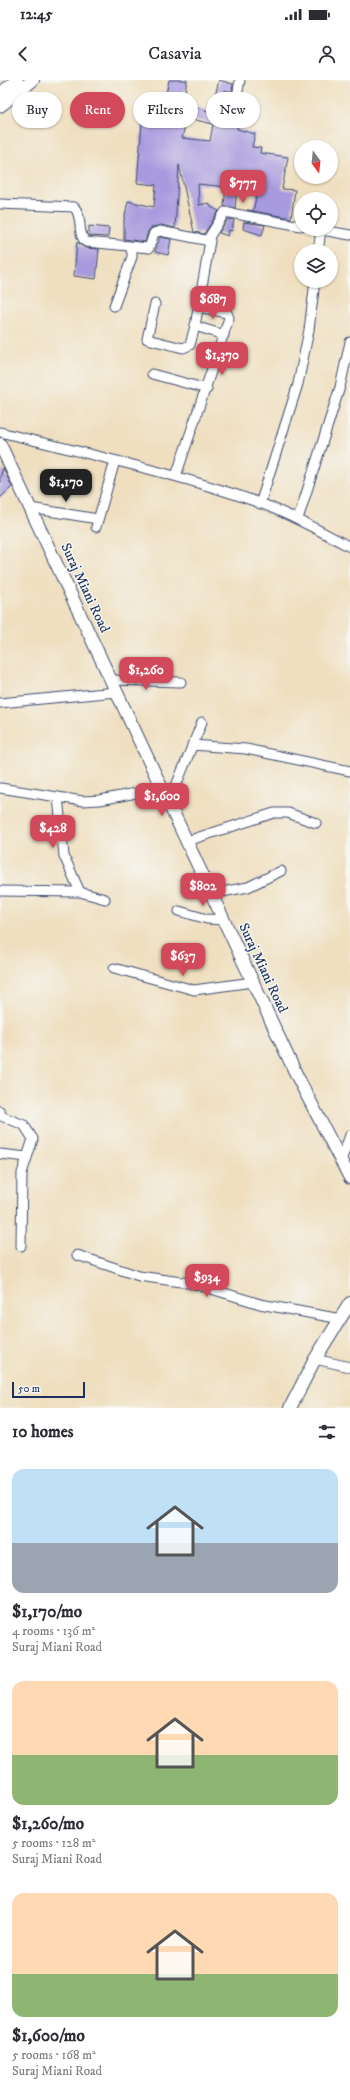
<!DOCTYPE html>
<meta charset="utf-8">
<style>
body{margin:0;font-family:"IM FELL DW Pica",serif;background:#f2f2f3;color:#2b2b33;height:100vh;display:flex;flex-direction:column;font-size:15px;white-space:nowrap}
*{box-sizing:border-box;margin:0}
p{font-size:13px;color:#7c7c81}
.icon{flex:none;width:22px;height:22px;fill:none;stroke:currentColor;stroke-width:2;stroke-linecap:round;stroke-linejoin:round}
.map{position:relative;height:1328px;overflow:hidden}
.sheet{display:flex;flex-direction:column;background:#fff;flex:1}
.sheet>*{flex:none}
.hud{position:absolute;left:12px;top:12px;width:326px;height:36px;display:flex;gap:8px}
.needle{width:26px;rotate:165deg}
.tools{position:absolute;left:294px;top:60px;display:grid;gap:8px}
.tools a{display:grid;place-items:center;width:44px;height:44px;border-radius:50%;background:#fff;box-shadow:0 1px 3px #0004;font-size:20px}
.scale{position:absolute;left:12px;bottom:10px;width:73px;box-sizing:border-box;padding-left:4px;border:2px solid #1b2f5e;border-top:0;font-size:11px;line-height:14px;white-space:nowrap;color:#1b2f5e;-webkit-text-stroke:3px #f6f6f2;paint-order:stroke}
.price{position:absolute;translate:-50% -34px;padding:0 9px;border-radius:8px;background:#d1495b;color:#fff;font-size:13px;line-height:26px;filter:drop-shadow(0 1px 2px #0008)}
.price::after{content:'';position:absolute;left:50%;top:24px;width:12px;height:9px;margin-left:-6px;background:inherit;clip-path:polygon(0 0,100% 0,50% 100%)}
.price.on{background:#222;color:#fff}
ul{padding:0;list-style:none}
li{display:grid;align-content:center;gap:8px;height:212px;padding:0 12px}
li span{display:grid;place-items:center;height:124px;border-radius:12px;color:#555}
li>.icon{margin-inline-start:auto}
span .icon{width:72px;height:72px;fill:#fffc;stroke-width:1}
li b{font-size:17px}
h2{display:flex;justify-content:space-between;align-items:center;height:48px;padding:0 12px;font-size:17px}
.tag{padding:0 14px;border-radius:18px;background:#fff;box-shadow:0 1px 3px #0004;font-size:14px;line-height:36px}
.tag.on{background:#d1495b;color:#fff}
.status{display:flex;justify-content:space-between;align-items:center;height:28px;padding:0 20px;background:#fff;direction:ltr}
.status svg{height:11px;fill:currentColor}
header{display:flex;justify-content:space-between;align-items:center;height:52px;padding:0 12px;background:#fff;font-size:18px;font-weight:600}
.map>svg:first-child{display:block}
.building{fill:#a89ade;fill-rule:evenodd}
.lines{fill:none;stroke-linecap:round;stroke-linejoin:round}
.street-casing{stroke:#3b496d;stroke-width:11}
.secondary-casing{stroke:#3b496d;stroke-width:14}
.street{stroke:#fff;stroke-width:9}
.secondary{stroke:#fff;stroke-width:12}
.labels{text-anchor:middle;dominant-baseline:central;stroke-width:3;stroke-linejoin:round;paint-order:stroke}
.street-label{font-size:14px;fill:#1b2f5e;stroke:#f6f6f2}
</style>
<div class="status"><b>12:45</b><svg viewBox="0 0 49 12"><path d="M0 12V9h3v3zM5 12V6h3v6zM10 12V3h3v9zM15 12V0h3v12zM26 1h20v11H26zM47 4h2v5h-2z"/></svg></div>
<header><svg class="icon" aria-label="back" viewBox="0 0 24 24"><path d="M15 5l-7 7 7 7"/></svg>Casavia<svg class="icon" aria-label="person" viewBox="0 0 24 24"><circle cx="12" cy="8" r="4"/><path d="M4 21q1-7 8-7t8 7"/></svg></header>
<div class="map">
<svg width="350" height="1328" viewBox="0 0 350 1328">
<rect width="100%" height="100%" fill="#f6f6f2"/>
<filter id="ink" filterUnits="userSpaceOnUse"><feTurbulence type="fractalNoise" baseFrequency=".025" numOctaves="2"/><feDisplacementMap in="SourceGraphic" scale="8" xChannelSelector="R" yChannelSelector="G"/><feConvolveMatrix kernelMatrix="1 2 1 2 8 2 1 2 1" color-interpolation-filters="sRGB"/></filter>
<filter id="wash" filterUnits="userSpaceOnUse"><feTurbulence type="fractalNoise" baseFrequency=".012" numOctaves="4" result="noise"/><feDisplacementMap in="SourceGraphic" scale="16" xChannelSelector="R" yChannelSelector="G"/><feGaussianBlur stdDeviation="0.9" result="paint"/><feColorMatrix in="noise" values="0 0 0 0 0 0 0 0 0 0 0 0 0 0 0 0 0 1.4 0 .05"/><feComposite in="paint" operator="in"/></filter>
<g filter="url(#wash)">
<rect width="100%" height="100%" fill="#efdfbf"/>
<g id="blocks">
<!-- building -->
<g class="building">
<path d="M 169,0 L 187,0 L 183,23 L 211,32 L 219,0 L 233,4 L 232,12 L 225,10 L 220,34 L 224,35 L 223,37 L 227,38 L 232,44 L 239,40 L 237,49 L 255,54 L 252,67 L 261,68 L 260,73 L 288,77 L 282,109 L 295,110 L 291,138 L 247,130 L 253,131 L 258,109 L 252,107 L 254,94 L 239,92 L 235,128 L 224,126 L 226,107 L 198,104 L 199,125 L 209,123 L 211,127 L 219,131 L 204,154 L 194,152 L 179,85 L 175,148 L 161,145 L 152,147 L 148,151 L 145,162 L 124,159 L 124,140 L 128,121 L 154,127 L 156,105 L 137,103 L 142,42 L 148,16 L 165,19 ZM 187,38 L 213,44 L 210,61 L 182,58 Z"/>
<polygon points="228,139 234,140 232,151 229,150 228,156 219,153"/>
<polygon points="244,142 265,145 262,155 243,149"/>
<polygon points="89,146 109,148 108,157 89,156"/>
<polygon points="160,157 171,159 168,175 155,172"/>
<polygon points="77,162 85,168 99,169 96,199 74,196"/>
<polygon points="3,388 12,407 0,418 0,398"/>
</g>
</g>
</g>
<g filter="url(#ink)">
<use href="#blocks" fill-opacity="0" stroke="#3b496d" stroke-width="1"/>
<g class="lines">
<!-- street casing -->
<g class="street-casing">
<g id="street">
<polyline points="233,38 240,0"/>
<path d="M 0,124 L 74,127 C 84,137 76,154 86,162 L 129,166 L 132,172 L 132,177 L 114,226"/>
<polyline points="316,149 350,155"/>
<polyline points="208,159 225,132 301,146"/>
<polyline points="129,166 149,168 154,153 160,151 210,161 195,246 190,265 183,268 147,259 155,224"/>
<polyline points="318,171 321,150"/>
<polyline points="195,246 224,255"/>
<polyline points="152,294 207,309"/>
<path d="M 0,352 C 87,374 176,393 260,423 C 291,435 321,451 350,467"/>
<polyline points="176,396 229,238 227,233 199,227"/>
<polyline points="260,424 298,304 309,250 315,201"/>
<polyline points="30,428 98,439"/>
<polyline points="298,439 340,307 350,262"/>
<polyline points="96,447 115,381"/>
<polyline points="111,600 181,602"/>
<polyline points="0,623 116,612"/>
<polyline points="192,665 246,669 350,691"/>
<polyline points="0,708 83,721 100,720 162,708"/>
<polyline points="58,717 64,776 80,812"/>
<polyline points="169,723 202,642"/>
<polyline points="187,761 274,733 288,733 316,743"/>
<polyline points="0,811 80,812 105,819"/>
<polyline points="212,814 248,807 281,791"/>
<polyline points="179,831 207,839 224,840"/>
<polyline points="114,888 194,910 253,902"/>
<polyline points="0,1031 1,1036 24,1045 33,1059 22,1093 21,1166"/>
<polyline points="0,1074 27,1077"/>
<polyline points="341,1081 350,1055"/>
<polyline points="77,1175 139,1196 195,1204 260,1224 341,1239"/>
<polyline points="315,1279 350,1287"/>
</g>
</g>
<!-- secondary casing -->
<g class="secondary-casing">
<g id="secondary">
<polyline points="0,14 17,0"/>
<polyline points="0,26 33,0"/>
<polyline points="0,364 297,996 350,1098"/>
<polyline points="290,1328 315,1279 350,1223"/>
</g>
</g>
<!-- street -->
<use href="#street" class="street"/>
<!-- secondary -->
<use href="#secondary" class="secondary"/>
</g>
</g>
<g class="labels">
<!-- street labels -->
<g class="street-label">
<text transform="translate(85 508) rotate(65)">Suraj Miani Road</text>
<text transform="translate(263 888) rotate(65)">Suraj Miani Road</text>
</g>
</g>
</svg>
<div class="tools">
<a><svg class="needle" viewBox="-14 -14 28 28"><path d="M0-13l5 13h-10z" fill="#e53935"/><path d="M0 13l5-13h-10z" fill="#7c7c81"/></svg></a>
<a><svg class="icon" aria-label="locate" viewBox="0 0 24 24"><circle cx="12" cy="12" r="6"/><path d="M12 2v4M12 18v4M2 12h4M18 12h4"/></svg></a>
<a><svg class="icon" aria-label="layers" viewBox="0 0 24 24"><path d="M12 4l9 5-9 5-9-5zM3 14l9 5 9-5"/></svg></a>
</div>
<div class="scale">50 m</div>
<b class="price" style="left:243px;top:124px">$777</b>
<b class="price" style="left:213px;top:240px">$687</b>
<b class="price" style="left:222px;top:296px">$1,370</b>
<b class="price on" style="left:66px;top:423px">$1,170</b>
<b class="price" style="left:146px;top:611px">$1,260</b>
<b class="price" style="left:162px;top:737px">$1,600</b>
<b class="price" style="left:53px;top:769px">$428</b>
<b class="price" style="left:203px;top:827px">$802</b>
<b class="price" style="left:183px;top:897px">$637</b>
<b class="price" style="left:207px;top:1218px">$934</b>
<div class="hud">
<a class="tag">Buy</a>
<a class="tag on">Rent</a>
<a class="tag">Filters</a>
<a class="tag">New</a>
</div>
</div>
<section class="sheet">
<h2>10 homes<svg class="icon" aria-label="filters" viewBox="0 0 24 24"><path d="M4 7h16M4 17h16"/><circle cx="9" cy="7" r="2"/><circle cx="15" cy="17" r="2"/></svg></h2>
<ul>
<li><span style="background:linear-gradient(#bfe0f5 60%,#9aa5b1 0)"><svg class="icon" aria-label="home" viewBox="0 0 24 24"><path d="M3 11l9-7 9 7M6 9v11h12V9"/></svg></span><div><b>$1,170/mo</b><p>4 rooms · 136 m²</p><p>Suraj Miani Road</p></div></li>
<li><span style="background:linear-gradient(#ffd9b3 60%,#8fb573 0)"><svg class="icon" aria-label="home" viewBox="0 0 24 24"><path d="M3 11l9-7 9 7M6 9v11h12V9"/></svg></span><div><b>$1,260/mo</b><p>5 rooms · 128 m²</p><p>Suraj Miani Road</p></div></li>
<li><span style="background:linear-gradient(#ffd9b3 65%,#8fb573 0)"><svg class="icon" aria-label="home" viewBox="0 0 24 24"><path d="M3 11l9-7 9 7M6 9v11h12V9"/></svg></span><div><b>$1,600/mo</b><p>5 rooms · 168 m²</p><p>Suraj Miani Road</p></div></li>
</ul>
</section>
